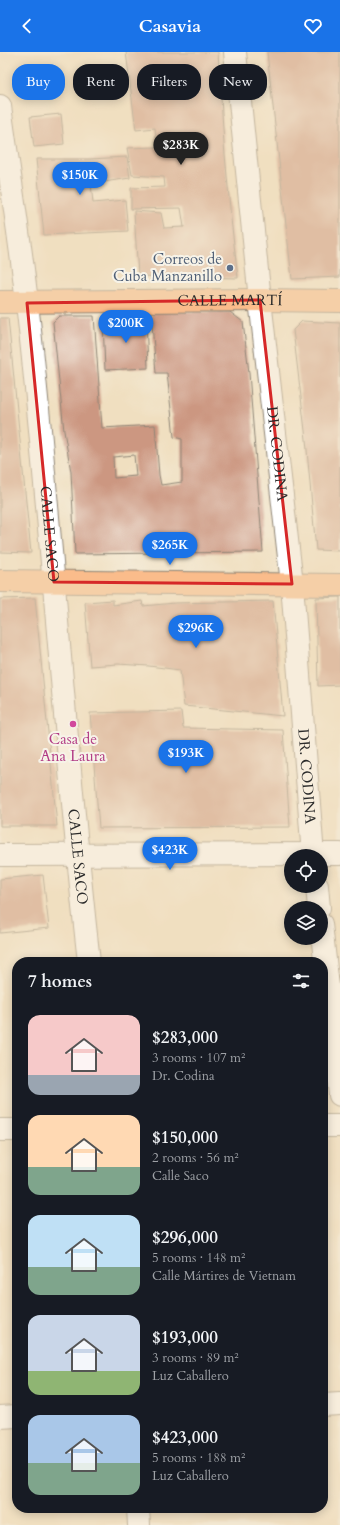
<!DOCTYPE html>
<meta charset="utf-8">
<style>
body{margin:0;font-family:Cardo,serif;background:#20242c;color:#f1f3f6;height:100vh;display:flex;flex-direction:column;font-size:15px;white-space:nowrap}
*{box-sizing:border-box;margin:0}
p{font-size:13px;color:#9ea1a6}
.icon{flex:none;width:22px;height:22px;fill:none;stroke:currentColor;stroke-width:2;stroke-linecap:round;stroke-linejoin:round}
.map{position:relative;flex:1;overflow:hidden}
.side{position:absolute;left:12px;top:905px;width:316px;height:556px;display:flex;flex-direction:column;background:#171b24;border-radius:16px;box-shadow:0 2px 10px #0003}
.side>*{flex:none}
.banner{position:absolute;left:12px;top:12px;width:316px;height:36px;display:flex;gap:8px}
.tools{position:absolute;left:284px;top:797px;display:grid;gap:8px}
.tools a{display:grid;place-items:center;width:44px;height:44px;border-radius:50%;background:#171b24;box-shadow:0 2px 10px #0003;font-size:20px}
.price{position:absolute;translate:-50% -34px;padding:0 9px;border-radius:14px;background:#1a73e8;color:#fff;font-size:13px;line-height:26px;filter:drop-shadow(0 1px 2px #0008)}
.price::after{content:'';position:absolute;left:50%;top:24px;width:12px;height:9px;margin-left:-6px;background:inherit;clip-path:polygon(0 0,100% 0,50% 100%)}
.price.active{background:#222;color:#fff}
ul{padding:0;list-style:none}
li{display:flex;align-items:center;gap:12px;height:100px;padding:0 16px}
li span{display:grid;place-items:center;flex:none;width:112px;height:80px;border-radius:12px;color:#555}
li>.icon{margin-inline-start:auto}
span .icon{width:48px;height:48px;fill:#fffc;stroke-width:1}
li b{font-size:17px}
h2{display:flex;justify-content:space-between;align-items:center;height:48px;padding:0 16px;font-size:17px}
.tag{padding:0 14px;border-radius:16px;background:#171b24;box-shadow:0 2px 10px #0003;font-size:14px;line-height:36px}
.tag.active{background:#1a73e8;color:#fff}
header{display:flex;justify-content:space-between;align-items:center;height:52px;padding:0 16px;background:#1a73e8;color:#fff;font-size:18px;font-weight:700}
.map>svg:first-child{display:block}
.building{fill:#cc9781;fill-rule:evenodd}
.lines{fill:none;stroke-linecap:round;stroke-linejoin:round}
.minor-casing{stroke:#8e8576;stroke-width:24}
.major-casing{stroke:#8e8576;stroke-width:24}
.minor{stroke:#fff;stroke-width:22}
.major{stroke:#fabc8b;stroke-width:22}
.marked{fill:none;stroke:#d62828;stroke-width:3;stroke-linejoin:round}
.service-dot{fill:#5c6f8a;stroke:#f7f3e8;stroke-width:1.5}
.hotel-dot{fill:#d1479c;stroke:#f7f3e8;stroke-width:1.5}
.labels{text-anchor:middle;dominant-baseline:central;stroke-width:4;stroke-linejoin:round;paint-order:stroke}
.service-label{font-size:15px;fill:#4e5e75;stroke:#f7f3e8;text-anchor:end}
.street-label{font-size:15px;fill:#2b2b2b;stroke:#f7f3e8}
.hotel-label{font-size:15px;fill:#b23c85;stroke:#f7f3e8}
</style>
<header><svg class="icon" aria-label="back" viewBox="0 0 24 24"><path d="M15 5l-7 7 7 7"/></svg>Casavia<svg class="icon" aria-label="heart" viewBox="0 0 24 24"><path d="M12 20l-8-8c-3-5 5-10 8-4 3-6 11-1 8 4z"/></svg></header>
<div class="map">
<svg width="340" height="1473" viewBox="0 0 340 1473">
<rect width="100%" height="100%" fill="#f7f3e8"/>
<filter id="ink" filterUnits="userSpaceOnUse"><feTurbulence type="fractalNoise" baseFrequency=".025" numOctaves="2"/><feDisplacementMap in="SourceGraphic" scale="8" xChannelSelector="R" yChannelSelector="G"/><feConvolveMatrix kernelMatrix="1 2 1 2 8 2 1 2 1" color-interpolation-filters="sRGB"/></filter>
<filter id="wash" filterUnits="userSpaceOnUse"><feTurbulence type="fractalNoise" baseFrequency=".012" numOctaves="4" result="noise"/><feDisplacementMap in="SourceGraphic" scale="16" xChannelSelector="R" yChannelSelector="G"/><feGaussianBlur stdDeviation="0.9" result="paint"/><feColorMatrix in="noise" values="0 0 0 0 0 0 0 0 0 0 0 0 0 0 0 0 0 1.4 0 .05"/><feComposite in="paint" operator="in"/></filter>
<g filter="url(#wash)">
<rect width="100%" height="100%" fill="#f0dfc0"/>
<g id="blocks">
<!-- building -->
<g class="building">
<polygon points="126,0 218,0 224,92 231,167 238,226 138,224 134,159 161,161 164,176 184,175 181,156 131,157 131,136 165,135 164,125 132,123 127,96 157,95 155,76 136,78"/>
<polygon points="267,0 340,0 340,225 292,227"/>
<polygon points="61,62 64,92 34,95 30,65"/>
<polygon points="127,105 130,126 91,132 93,151 125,148 128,179 44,183 36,107 90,107"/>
<path d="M 151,259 L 230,260 L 243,270 L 249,321 L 263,500 L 75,502 L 71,420 L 64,379 L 53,270 L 59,264 L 94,264 L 102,376 L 155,373 L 159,423 L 161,433 L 182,430 L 182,387 L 174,385 L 167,321 L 156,321 ZM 134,403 L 136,424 L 114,426 L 113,405 Z"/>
<polygon points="0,266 8,266 31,501 0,500"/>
<polygon points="146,267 148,316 105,318 103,269"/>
<polygon points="302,269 340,271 340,499 316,498 306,387 293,278"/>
<polygon points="340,545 340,633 318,634 316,546"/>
<polygon points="35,546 57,774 0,774 0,547"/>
<polygon points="113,548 113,553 142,549 143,554 175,551 273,549 283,664 184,654 180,618 149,614 118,612 90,614 85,550"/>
<polygon points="181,659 183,676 283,678 290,775 99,776 90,661"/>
<polygon points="43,823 49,876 0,881 0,827"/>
</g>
</g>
</g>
<g filter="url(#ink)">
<use href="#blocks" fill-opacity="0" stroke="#8e8576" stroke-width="1"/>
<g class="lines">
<!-- minor casing -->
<g class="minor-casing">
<g id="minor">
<path id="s1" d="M 235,0 L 260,248 L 292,532 L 313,804"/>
<path id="s2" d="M 0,54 C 9,120 20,186 27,251 C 52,471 64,691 89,910"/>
<polyline points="0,803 340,802"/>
<polyline points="317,834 319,856"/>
<polyline points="321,872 340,1043"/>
<polyline points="323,1074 340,1074"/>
<polyline points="0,1078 17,1078"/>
<polyline points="323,1353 340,1352"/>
<polyline points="0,1365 17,1364"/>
<polyline points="138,1456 139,1473"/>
</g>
</g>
<!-- major casing -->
<g class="major-casing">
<g id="major">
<path id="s3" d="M 0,250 L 260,248 L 340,249"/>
<polyline points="0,529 340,533"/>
</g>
</g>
<!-- minor -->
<use href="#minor" class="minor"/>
<!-- major -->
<use href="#major" class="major"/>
</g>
</g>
<!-- marked area -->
<path d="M0 0H340V1473H0ZM 260,248 L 292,532 L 54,530 L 27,251 Z" fill="#f0dfc0" fill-opacity=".55" fill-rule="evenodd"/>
<path class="marked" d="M 260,248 L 292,532 L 54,530 L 27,251 Z"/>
<!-- markers -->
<circle class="service-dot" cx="230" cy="216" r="4"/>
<circle class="hotel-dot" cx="73" cy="672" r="4"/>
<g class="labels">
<!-- service labels -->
<g class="service-label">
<text x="222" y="207">Correos de<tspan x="222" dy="17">Cuba Manzanillo</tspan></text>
</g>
<!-- street labels -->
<g class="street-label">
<text stroke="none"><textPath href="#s3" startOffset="230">CALLE MARTÍ</textPath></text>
<text stroke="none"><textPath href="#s1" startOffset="404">DR. CODINA</textPath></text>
<text stroke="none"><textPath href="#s2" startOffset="431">CALLE SACO</textPath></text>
<text stroke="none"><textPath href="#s1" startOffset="728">DR. CODINA</textPath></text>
<text stroke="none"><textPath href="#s2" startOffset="755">CALLE SACO</textPath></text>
</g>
<!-- hotel labels -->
<g class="hotel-label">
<text x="73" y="687">Casa de<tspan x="73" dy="17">Ana Laura</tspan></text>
</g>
</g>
</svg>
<div class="tools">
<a><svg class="icon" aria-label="locate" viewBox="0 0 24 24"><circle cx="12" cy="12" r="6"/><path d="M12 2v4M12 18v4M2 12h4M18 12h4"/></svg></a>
<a><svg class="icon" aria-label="layers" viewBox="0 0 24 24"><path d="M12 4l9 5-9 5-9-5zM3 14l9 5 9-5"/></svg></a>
</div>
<b class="price active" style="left:181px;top:114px">$283K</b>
<b class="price" style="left:80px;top:144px">$150K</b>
<b class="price" style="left:126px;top:292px">$200K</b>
<b class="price" style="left:170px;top:514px">$265K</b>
<b class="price" style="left:196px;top:597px">$296K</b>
<b class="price" style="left:186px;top:722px">$193K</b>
<b class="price" style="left:170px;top:819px">$423K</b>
<div class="banner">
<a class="tag active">Buy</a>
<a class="tag">Rent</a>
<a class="tag">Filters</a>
<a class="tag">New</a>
</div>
<section class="side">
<h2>7 homes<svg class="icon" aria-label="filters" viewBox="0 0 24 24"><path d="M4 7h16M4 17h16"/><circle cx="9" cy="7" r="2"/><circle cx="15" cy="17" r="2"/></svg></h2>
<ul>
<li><span style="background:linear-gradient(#f6c9c9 75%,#9aa5b1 0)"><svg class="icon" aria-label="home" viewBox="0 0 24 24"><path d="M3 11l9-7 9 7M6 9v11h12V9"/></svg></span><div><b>$283,000</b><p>3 rooms · 107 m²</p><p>Dr. Codina</p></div></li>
<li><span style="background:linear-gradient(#ffd9b3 65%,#7fa58c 0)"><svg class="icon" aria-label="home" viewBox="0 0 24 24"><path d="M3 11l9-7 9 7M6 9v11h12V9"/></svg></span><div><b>$150,000</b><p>2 rooms · 56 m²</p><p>Calle Saco</p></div></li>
<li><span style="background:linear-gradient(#bfe0f5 65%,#7fa58c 0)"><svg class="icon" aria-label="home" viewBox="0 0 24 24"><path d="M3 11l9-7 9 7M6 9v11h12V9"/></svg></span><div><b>$296,000</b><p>5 rooms · 148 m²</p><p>Calle Mártires de Vietnam</p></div></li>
<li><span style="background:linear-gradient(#c9d6e8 70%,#8fb573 0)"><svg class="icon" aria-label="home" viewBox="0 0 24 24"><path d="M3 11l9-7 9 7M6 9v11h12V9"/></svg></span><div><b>$193,000</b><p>3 rooms · 89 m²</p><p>Luz Caballero</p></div></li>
<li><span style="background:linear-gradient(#a9c7e8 60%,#7fa58c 0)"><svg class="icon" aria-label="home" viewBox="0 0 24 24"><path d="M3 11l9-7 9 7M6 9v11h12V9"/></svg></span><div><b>$423,000</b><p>5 rooms · 188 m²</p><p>Luz Caballero</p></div></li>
</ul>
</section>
</div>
